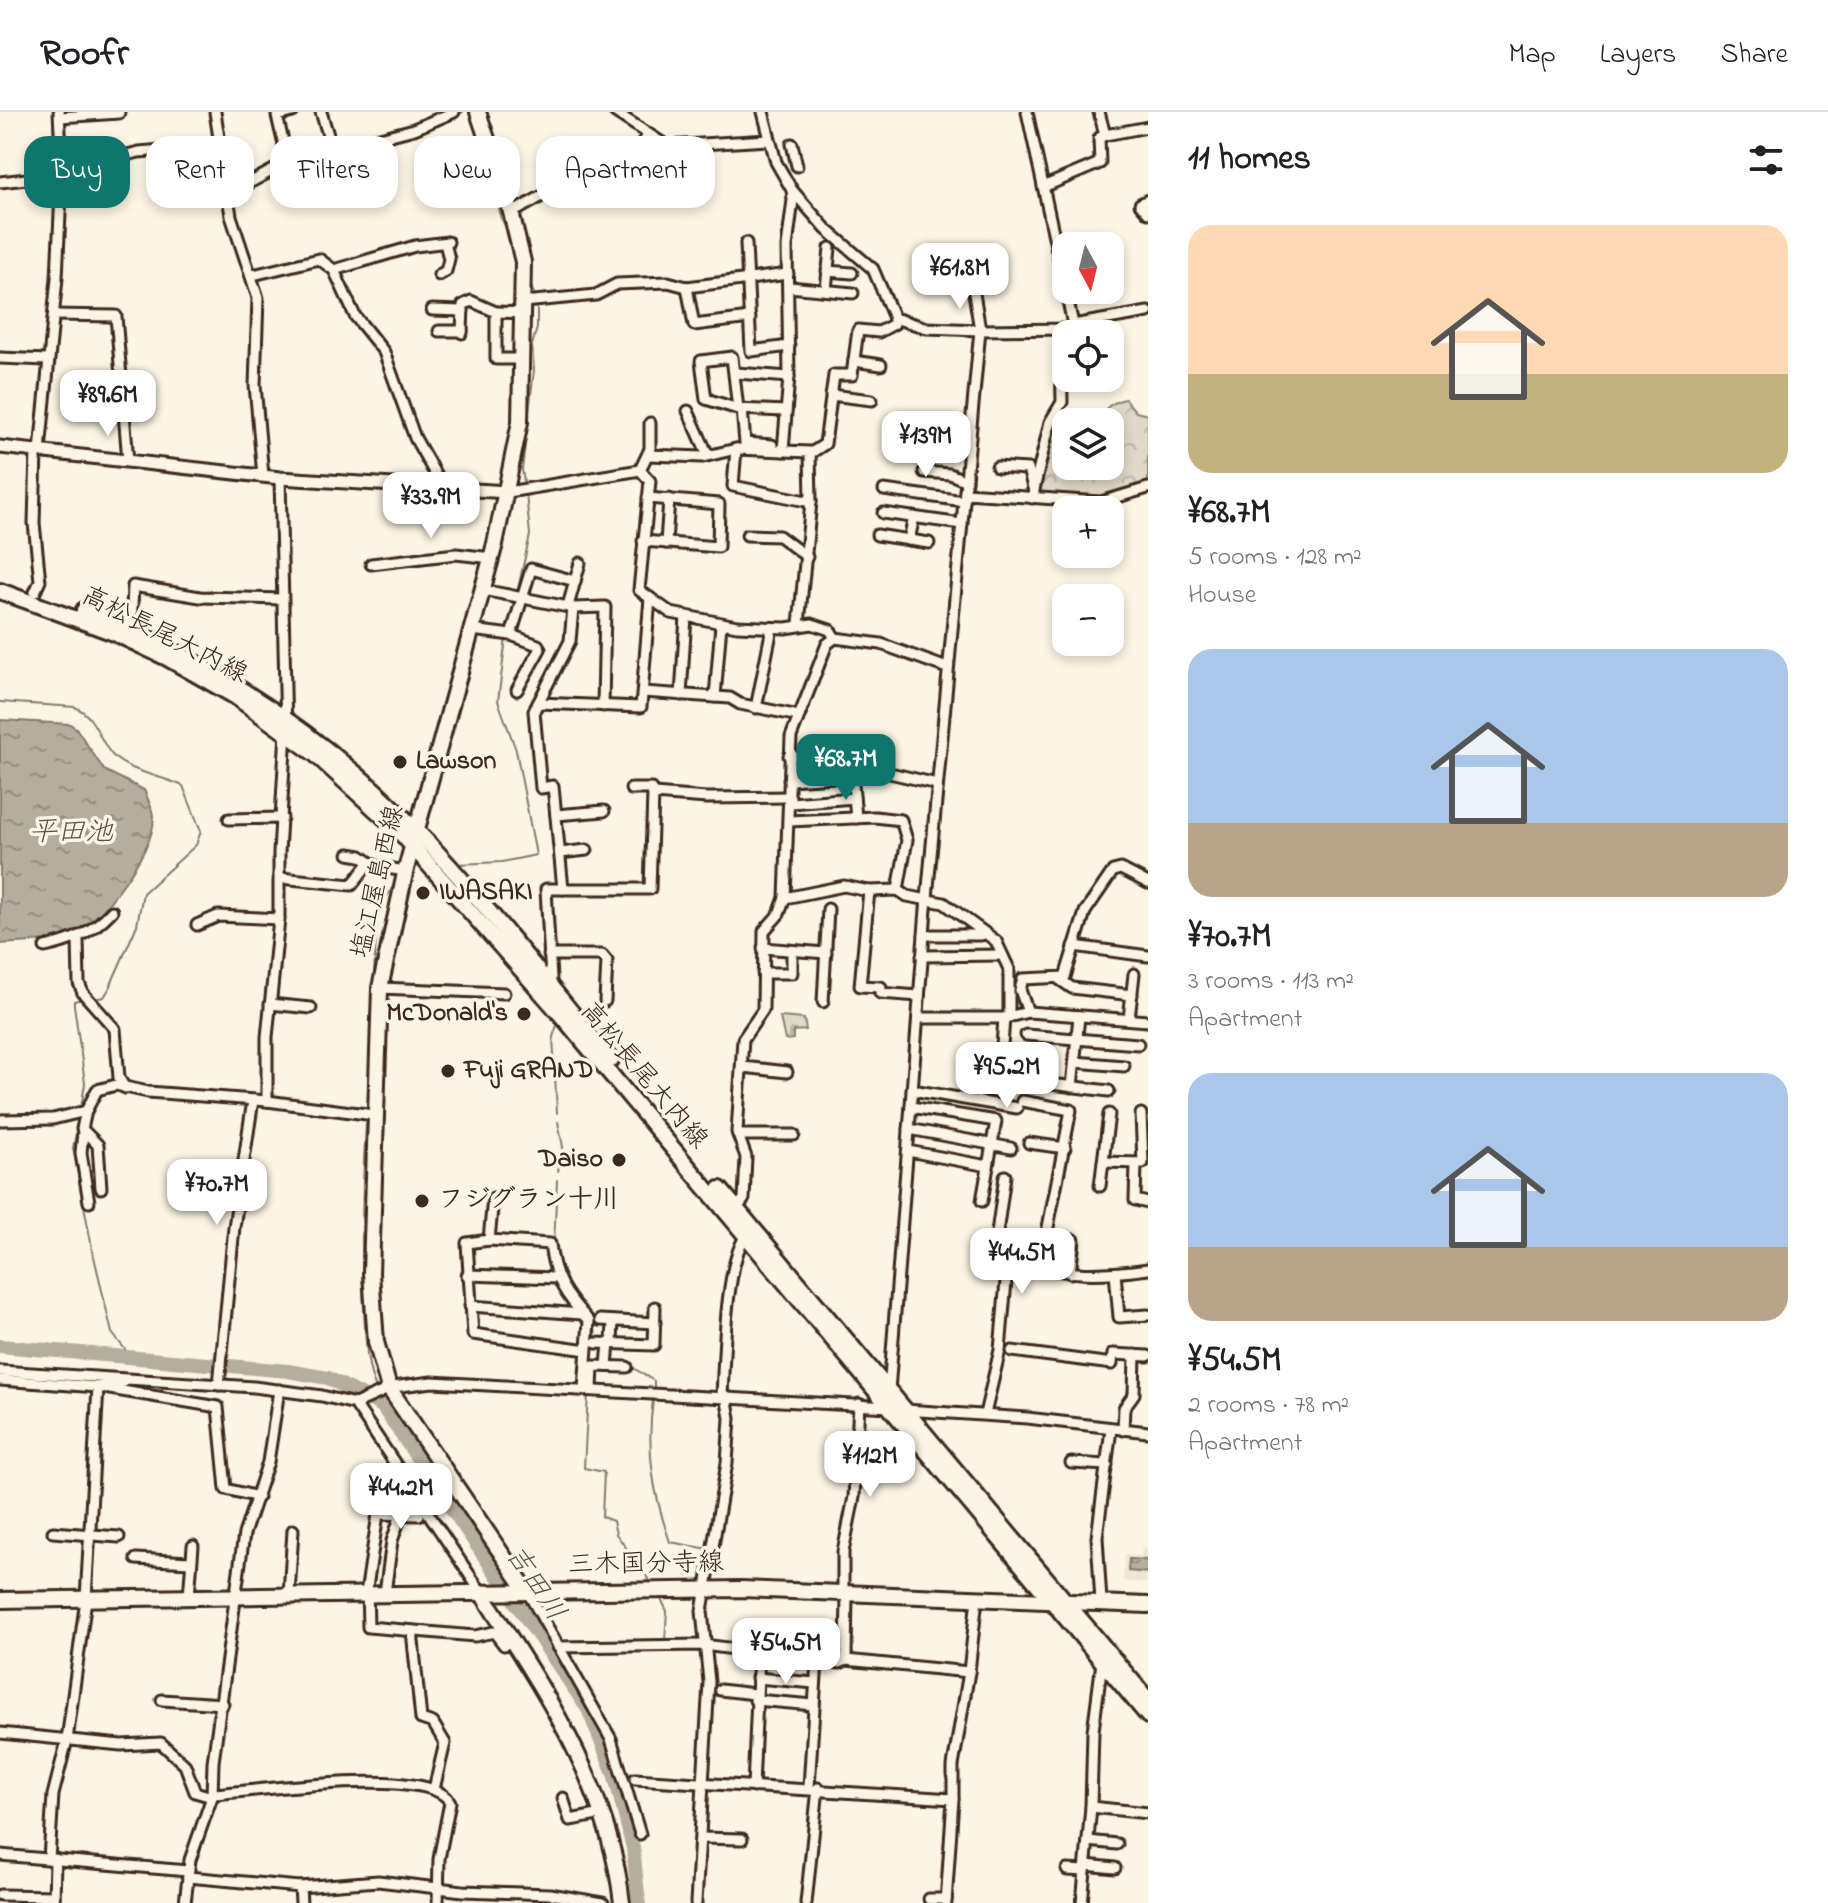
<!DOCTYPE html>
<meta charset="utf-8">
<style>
body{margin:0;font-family:"Indie Flower","Klee One",sans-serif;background:#f2f2f2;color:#202124;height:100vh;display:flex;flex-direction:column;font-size:30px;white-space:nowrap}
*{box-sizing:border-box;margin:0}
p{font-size:26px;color:#757577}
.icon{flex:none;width:44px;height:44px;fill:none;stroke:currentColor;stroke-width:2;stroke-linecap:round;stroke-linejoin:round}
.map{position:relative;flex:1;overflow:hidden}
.panel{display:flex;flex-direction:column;background:#fff;width:680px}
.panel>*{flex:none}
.guide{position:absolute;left:24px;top:24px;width:760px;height:72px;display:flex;gap:16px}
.needle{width:52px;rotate:173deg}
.fabs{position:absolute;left:1052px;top:120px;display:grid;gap:16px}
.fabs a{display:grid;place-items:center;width:72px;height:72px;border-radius:16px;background:#fff;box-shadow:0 4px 12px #0003;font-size:40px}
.price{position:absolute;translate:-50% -68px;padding:0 18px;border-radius:16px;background:#fff;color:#222;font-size:26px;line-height:52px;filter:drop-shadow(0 2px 4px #0008)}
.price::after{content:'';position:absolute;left:50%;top:48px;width:24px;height:18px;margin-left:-12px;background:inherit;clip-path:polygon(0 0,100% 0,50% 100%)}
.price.on{background:#0f766e;color:#fff}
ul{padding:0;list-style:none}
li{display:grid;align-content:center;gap:16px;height:424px;padding:0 40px}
li span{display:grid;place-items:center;height:248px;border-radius:24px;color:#555}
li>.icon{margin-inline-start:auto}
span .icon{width:144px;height:144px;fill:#fffc;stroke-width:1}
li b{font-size:34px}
h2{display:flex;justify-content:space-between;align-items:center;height:96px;padding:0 40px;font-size:34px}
.tag{padding:0 28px;border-radius:24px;background:#fff;box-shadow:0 4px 12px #0003;font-size:28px;line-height:72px}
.tag.on{background:#0f766e;color:#fff}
header{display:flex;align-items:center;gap:48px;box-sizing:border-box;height:112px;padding:0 40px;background:#fff;border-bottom:2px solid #e0e0e0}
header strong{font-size:38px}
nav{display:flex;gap:44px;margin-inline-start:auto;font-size:28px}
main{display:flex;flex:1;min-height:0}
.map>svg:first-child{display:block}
.built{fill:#eee6d6}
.forest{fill:url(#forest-crowns);stroke:#8e8173;stroke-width:2}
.cemetery{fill:url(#cemetery-stones);stroke:#8e8173;stroke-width:2}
.water{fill:url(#water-ripples);stroke:#85796b;stroke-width:2}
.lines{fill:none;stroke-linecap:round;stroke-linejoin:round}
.stream{stroke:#85796b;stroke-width:2}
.river{stroke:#b7ad9e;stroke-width:14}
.minor-casing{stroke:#3b2a1e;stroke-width:15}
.tertiary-casing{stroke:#3b2a1e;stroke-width:17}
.primary-casing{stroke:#3b2a1e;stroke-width:20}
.minor{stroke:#fcf5e5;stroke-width:9}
.tertiary{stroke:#fcf5e5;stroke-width:11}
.primary{stroke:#fcf5e5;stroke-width:14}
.poi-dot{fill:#3b2a1e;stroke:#fcf5e5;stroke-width:3}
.labels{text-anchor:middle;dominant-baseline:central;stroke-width:7;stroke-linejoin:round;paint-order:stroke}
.street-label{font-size:26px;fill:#3b2a1e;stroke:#fcf5e5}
.poi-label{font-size:26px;font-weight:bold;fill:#3b2a1e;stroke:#fcf5e5;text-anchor:start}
.water-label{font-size:28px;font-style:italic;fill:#605144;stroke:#fcf5e5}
</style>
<header>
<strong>Roofr</strong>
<nav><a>Map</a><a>Layers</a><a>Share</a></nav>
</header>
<main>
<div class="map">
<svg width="1148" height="1791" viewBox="0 0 1148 1791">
<defs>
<pattern id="forest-crowns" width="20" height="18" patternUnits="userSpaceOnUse" patternTransform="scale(2)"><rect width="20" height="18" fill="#e0d8c8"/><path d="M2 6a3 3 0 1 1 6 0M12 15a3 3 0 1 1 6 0" fill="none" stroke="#c1baab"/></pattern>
<pattern id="cemetery-stones" width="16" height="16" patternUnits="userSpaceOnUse" patternTransform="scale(2)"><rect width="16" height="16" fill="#e0d8c8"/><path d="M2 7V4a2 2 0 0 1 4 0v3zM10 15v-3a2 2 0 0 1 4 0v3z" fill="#c1baab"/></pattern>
<pattern id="water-ripples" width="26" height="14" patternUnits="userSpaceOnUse" patternTransform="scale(2)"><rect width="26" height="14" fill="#b7ad9e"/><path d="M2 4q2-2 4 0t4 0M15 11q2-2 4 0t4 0" fill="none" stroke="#968d80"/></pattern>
</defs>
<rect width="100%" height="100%" fill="#fcf5e5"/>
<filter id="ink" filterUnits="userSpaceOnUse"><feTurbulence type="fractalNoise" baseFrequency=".0125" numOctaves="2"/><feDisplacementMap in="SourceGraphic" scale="16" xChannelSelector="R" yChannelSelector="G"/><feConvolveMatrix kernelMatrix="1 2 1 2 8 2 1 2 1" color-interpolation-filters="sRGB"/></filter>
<g filter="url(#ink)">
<!-- built -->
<polygon class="built" points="1142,1435 1148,1436 1147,1471 1123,1469 1125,1442 1141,1444"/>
<!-- forest -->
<path class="forest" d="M 1125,287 L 1136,300 L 1148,303 L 1148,373 L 1099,387 L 1036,383 C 1041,361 1043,307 1073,310 L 1066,310 L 1066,354 L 1110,354 L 1110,310 L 1099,310 C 1102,297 1112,290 1125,287 Z"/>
<!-- cemetery -->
<polygon class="cemetery" points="780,905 804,907 806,918 793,919 793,927 785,928"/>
<!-- water -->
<g class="water">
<path d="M 0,608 L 70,612 L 76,616 L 104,658 L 144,678 C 149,690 155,701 153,714 C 149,741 103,806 79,819 C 55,831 26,830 0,832 Z"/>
<polygon points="1129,1447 1148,1448 1148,1461 1128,1459"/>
</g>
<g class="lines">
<!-- stream -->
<g class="stream">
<polyline points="469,0 498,81 500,104 510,123"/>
<polyline points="456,3 463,0"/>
<polyline points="513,137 516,158"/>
<polyline points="530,171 535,185"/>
<polyline points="525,375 522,358 534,258 532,233 537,216 537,191"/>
<polyline points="517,481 530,423 526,381"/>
<polyline points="507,519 516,487"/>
<path d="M 0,590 L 75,595 C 97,605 98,628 113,644 C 129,660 162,664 183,674 L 201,719 L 196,733 L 143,781 L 137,813 L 109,877 L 104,885 L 93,887"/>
<polyline points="458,752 502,750 536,743 516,638 498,589 506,526"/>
<polyline points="557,913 553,925 557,1001"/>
<polyline points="368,992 377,800 392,776"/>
<polyline points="81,997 85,971 74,893 74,889 82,887"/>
<polyline points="80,1003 73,1036 92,1136 112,1221 132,1246"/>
<polyline points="558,1010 563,1035 558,1059"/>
<path d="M 366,1012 C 362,1075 360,1135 364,1198 C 366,1226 365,1250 376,1277"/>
<polyline points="554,1131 557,1068"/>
<polyline points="586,1199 594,1208 596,1224"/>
<polyline points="632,1255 654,1269 654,1277"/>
<polyline points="588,1281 584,1356 604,1360 602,1405 613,1409 616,1422 653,1473"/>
<polyline points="379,1287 382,1294"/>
<path d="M 653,1288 C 646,1339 653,1381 670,1430 L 709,1437"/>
<polyline points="659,1483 667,1499 665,1529"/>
<polyline points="706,1708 706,1692"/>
<polyline points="77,1754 94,1755"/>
</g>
<!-- river -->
<polyline class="river" points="0,1234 288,1259 328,1266 382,1294 588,1597 614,1661 633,1736 639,1791"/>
<!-- minor casing -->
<g class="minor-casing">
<g id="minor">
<polyline points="215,0 231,104 258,186 255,273 263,364"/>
<polyline points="321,0 333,39"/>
<polyline points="615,0 667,34 769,28"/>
<polyline points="763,0 776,50 792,78 793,88 787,135 789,265 783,339"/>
<polyline points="1099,0 1105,23"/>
<polyline points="60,5 119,1"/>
<polyline points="792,32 797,54"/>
<polyline points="288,50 277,4 293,0"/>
<polyline points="62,59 139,40 219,33"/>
<polyline points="0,70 62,63"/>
<polyline points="1043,75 1100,51 1099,26 1105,23 1148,15"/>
<polyline points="792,78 826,117 873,157 894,206 927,216 980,218 973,175"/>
<polyline points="227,83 288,50 414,17 454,0"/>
<polyline points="1148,88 1140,92 1148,101"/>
<polyline points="512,101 595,54 634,44 647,24"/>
<polyline points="746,131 751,239 789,234"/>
<polyline points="334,158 355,204 384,240 415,326 443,376"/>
<polyline points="827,159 852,161"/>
<polyline points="253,163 319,147 334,158 415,134 448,130"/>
<polyline points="439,163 446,159 449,147 445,131"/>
<polyline points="687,175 694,213 750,206"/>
<polyline points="789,175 853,181"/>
<polyline points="826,178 830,136"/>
<polyline points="524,190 596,183 617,172 668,170 687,175 788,162"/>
<polyline points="432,198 463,199"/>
<polyline points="496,200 524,201"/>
<polyline points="54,203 116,204 128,349"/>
<polyline points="1073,213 1148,200"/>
<polyline points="439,219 462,219"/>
<polyline points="462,221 463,193 471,189 496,200 496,247 522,247"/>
<polygon points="732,245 738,297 706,287 701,249"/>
<polyline points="0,246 47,248"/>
<polyline points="854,249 881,253"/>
<polyline points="736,261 789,265"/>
<polyline points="831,283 872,288"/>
<polyline points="738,297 786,299"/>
<polyline points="742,297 745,331 772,333"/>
<polyline points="688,299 708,343"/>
<polyline points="736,337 733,374 811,390"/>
<polyline points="40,339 57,166 62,59 59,0"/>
<polyline points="811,341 825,332 834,263 852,263 858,218 879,220 894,212 894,206"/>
<polyline points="648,343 703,345 736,337 810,340 811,390 799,512"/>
<polyline points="997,355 1028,357 1034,379"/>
<polyline points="640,358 650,337 650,311"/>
<polyline points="924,360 950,362 966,369"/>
<polyline points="884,378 964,389"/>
<polyline points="508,380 640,358 650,369 639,478 671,501 737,514 786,516 812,512 830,518 835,526"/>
<polyline points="965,381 1101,390 1148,376"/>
<polyline points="1032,386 1050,310 1062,290 1061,235 1064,217"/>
<polyline points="883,401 962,412"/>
<polyline points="747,423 779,424 807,445"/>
<polyline points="877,423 929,431"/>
<polyline points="909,428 914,405"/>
<polyline points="643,429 718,435 719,392 648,386"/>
<polyline points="666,431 669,387"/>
<polyline points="371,452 456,442 492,446"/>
<polyline points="483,478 573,496 605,495 603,594"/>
<polyline points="35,480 40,469 34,411 36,339"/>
<polyline points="568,494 580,451"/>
<polyline points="131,518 133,474 200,485 282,487"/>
<polyline points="472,518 511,523"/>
<polyline points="517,578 540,537 538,533 511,523 531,457 575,469"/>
<polyline points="643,580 730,586 740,592 799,604"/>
<polyline points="681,583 686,504"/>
<polyline points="715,585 721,512"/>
<polyline points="538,591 641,595 650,486"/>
<polyline points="756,596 772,516"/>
<polyline points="789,644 851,652 937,672"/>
<polyline points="852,661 856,706"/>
<polyline points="789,668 852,664"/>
<polyline points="653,682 707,686 790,685"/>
<polyline points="791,691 854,686"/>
<polyline points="556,703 604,699"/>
<polyline points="229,707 282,706"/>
<polyline points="789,709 875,705 901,708 907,728 898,778"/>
<polyline points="560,741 587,738"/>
<polyline points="349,742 361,744 375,754 405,759"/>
<polyline points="280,766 352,773 369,751"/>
<polyline points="563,777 553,674 541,676 534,599 570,529 573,496"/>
<polyline points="869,779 860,874 881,875 880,881 919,884"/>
<polyline points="785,786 844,774 869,779 898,778 907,784 944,791 996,829 1009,857 1009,905"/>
<polyline points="197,813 218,804 279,807"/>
<polyline points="924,823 981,823"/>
<polyline points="78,827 79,871 83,881 115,917 119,966 125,976"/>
<polyline points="1074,834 1148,844"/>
<path d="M 45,835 C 74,829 92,820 112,799"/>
<polyline points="763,836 826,841"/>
<polyline points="549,843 602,843 607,849 605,889"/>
<polyline points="922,844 1002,843"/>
<polyline points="763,861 792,861 792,839"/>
<polyline points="1059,867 1072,876 1132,883"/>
<polyline points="546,870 551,867 546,777 650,777 653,682 651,677 631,677"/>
<polyline points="380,876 504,881"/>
<polyline points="823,890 828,797"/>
<polyline points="270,892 311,896"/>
<polyline points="1028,900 1020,878 1023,867 1065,865 1085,800 1113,759 1121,757 1148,771"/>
<polyline points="918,906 1004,906 1028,900 1148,909"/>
<polyline points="1129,907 1134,862"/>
<polyline points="1026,923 1138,932"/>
<polyline points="1075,950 1124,954"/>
<polyline points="743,955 787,960"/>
<polyline points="1025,969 1109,979"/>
<polyline points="1072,975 1079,904"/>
<polyline points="999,976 1004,906"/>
<polyline points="912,978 1017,996"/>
<polyline points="267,989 267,925 279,807 279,741 286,619 280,366"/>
<polyline points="1022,989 1071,998 1040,1156"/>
<polyline points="911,995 996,1009 982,1089"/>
<polyline points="86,999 82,1017 98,1033 101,1076"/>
<polyline points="1141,1002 1143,1051"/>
<polyline points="0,1008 53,1007 86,999 97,978 116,973 148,980 267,989 374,1003"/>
<polyline points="909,1017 1011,1036"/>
<polyline points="83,1020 81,1041 89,1090"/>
<polyline points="738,1023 794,1023"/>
<polyline points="1029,1031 1065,1036"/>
<polyline points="908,1039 988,1054"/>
<polyline points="1103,1050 1141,1051"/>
<polyline points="1136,1051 1135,1088 1148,1091"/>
<polyline points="1100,1074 1109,1002"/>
<polyline points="735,1099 744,1087 746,1045 737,1020 743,927 763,898 764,819 779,802 785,786 791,625 827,532 835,526 881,532 947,556"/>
<polyline points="489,1128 493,1086"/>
<path d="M 1008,1146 C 1064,1163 1090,1165 1148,1157"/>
<polyline points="1070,1161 1074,1128"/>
<polyline points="1115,1161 1119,1205 1148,1203"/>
<polyline points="467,1163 556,1166"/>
<polyline points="470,1194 582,1202"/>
<polyline points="600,1208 655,1211"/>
<polyline points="596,1231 654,1233 655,1195"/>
<polyline points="612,1231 613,1209"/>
<polyline points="1012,1239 1112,1252 1113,1242 1148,1244"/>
<polyline points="607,1254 609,1231"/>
<polyline points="0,1259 254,1275 322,1284 355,1292 393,1275 432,1270 890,1295"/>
<polyline points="0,1268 98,1275 218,1295 226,1377 258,1385"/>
<polyline points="219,1273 234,1115 253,988"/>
<path d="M 584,1277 L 589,1209 C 566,1184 554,1167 550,1132 L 489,1128 L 467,1131 L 473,1222 L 587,1238"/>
<polyline points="592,1277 593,1254 627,1255"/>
<polyline points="889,1279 926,797 980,218 1074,217 1027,0"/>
<path d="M 722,1284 C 724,1248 725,1146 748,1121"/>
<polyline points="355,1292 481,1480"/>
<polyline points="905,1298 1027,1306 1148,1320"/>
<polyline points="985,1302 1000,1238 1008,1146 995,1135 1005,1064"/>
<polyline points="1123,1318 1124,1296 1134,1282 1135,1243"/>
<polyline points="1071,1351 1107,1353"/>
<polyline points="409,1375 407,1379 419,1403 378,1402 367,1475 368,1515 475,1524 494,1520 504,1533 512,1529"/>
<polyline points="53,1420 119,1425"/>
<polyline points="136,1447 190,1450"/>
<polyline points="527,1479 611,1627 640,1722"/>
<polyline points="385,1481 392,1429 401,1403"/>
<polyline points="843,1481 843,1440 854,1385 859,1292"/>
<polyline points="289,1483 293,1418"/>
<polyline points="189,1485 193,1434"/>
<polyline points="1101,1490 1097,1425 1111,1317"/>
<polyline points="412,1519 421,1607 433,1611 445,1631 434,1677"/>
<polyline points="558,1535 704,1533 840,1551 846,1548 847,1481"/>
<polyline points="846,1548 969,1560"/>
<polyline points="757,1566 815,1571"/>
<polyline points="720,1578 755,1582"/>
<polyline points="162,1588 223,1592"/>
<polyline points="755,1588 814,1593"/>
<polyline points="0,1621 121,1633 161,1631 185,1653 195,1680 212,1685"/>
<polyline points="635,1667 953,1687 946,1791"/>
<polyline points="753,1675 759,1541"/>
<polyline points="809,1675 817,1548"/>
<path d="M 212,1682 C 252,1680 430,1652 450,1690 L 439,1747 L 438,1791"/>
<polyline points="563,1686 570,1708 603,1702"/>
<polyline points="953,1687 953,1654 969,1560 977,1486"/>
<polyline points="1091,1695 1148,1701"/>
<polyline points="701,1726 742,1727"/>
<polyline points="1088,1729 1117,1732"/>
<polyline points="0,1743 188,1759"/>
<polyline points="49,1747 53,1683 67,1628 86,1487 98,1275 124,1270"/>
<polyline points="1086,1753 1115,1756"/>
<polyline points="1067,1758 1085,1759"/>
<polyline points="188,1765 300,1775 378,1769 463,1779 550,1782 603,1791"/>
<polyline points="300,1775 301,1791"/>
<polyline points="0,1783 54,1784"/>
<polyline points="929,1787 946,1787"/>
<polyline points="54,1791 55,1747"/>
<polyline points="185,1791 190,1748 212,1685 213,1650 244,1422 268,1350 279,1278"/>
<polyline points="696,1791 709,1570 702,1499 727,1351 730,1306 726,1284"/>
<polyline points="806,1791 818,1676"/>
<polyline points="1082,1791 1091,1695 1093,1619 1102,1550"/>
</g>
</g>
<!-- tertiary casing -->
<g class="tertiary-casing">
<polyline id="tertiary" points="0,335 280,366 508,380"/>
</g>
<!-- primary casing -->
<g class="primary-casing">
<g id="primary">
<polyline points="478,0 510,96 523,150 520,310 495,432 406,757 380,876 371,1161 376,1230 389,1276 527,1479"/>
<polyline points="0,479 114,521 167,546 236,585 315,642 400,720 562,904 1148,1604"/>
<path d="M 84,498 C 208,548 321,621 415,717 C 485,789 546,871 611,948"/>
<polyline points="720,1077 1148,1588"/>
<path d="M 481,1480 C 544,1579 609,1672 622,1791"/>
<polyline points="0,1488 741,1477 1148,1493"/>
</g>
</g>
<!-- minor -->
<use href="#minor" class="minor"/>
<!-- tertiary -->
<use href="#tertiary" class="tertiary"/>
<!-- primary -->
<use href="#primary" class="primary"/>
</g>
</g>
<!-- markers -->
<g class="poi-dot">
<circle cx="400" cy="650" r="8"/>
<circle cx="423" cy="781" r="8"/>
<circle cx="524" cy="902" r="8"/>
<circle cx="448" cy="959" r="8"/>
<circle cx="619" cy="1048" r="8"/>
<circle cx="422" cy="1089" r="8"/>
</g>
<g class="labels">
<!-- street labels -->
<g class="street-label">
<text transform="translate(164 524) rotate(27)">高松長尾大内線</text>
<text transform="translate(379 770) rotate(-77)">塩江屋島西線</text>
<text transform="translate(643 964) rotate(50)">高松長尾大内線</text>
<text transform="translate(646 1453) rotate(-1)">三木国分寺線</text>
</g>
<!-- poi labels -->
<g class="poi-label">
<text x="416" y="650">Lawson</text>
<text x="439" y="781">IWASAKI</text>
<text x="508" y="902" text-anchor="end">McDonald's</text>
<text x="464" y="959">Fuji GRAND</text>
<text x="603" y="1048" text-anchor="end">Daiso</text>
<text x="438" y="1089">フジグラン十川</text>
</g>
<!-- water labels -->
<g class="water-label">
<text x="71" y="721">平田池</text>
<text transform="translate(534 1472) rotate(56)">吉田川</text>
</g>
</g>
</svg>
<div class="fabs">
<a><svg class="needle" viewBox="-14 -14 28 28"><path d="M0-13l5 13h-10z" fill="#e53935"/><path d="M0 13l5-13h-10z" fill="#757577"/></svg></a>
<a><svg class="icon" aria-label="locate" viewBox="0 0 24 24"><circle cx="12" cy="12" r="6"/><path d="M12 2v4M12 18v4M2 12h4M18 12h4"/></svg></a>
<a><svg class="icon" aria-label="layers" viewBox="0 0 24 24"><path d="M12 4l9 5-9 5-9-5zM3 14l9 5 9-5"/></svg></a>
<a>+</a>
<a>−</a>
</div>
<b class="price" style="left:960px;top:199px">¥61.8M</b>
<b class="price" style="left:108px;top:326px">¥89.6M</b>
<b class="price" style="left:926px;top:367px">¥139M</b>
<b class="price" style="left:431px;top:428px">¥33.9M</b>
<b class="price on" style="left:846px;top:690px">¥68.7M</b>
<b class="price" style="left:1007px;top:998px">¥95.2M</b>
<b class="price" style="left:217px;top:1115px">¥70.7M</b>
<b class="price" style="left:1022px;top:1184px">¥44.5M</b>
<b class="price" style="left:870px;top:1387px">¥112M</b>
<b class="price" style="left:401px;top:1419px">¥44.2M</b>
<b class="price" style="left:786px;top:1574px">¥54.5M</b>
<div class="guide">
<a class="tag on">Buy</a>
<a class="tag">Rent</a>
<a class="tag">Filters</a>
<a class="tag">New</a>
<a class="tag">Apartment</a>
</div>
</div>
<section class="panel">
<h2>11 homes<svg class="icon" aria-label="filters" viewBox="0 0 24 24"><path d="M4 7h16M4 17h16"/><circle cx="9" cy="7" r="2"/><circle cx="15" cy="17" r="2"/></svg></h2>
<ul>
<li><span style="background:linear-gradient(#ffd9b3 60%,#c2b280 0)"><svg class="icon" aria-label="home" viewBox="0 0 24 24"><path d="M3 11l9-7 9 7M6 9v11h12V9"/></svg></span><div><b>¥68.7M</b><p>5 rooms · 128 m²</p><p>House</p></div></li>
<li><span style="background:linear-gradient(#a9c7e8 70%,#b9a48a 0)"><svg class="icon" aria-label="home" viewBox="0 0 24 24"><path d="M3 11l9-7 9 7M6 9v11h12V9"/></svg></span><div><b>¥70.7M</b><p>3 rooms · 113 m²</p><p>Apartment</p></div></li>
<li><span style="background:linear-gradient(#a9c7e8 70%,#b9a48a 0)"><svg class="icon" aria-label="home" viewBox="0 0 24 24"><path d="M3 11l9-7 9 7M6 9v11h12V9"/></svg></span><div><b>¥54.5M</b><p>2 rooms · 78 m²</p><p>Apartment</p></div></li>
</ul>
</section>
</main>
